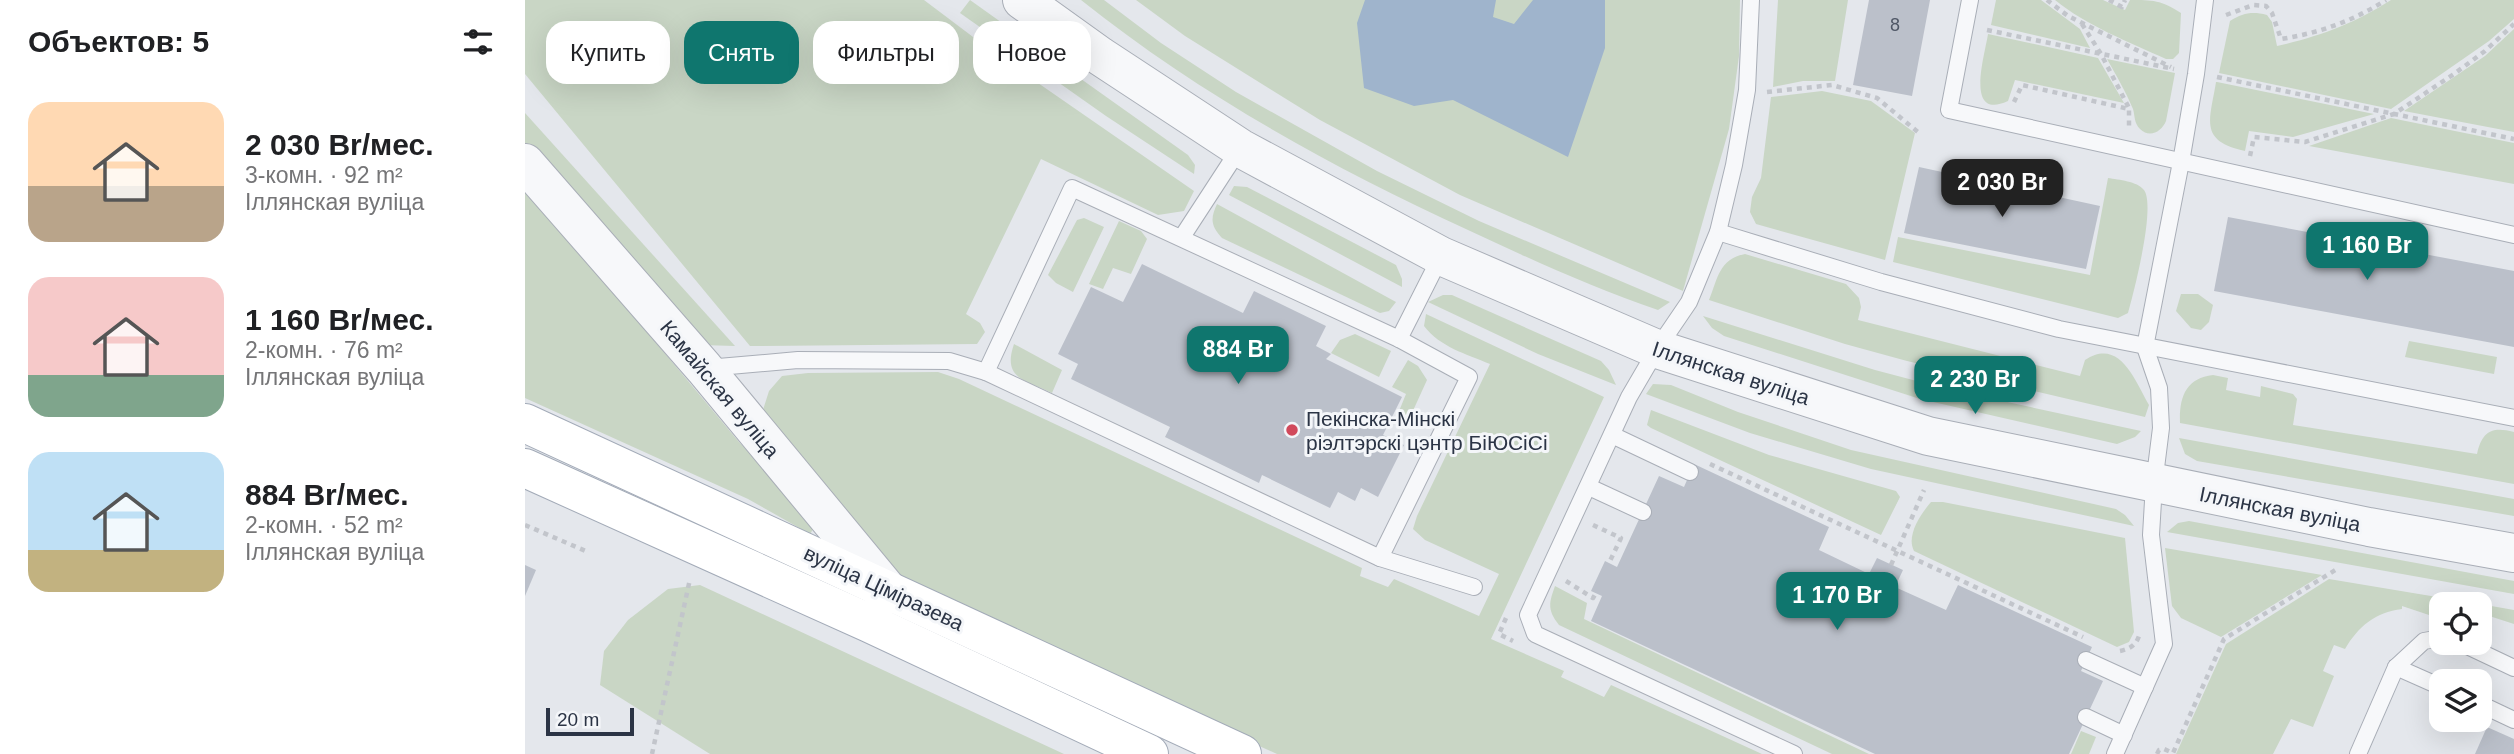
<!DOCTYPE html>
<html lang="ru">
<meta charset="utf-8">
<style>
body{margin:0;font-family:Arial,sans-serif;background:#f6f6f6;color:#202124;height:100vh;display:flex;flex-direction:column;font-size:26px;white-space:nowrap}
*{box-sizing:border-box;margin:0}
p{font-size:23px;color:#757577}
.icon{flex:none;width:38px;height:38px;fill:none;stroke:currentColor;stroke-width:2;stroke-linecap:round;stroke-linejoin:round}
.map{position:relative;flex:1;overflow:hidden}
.panel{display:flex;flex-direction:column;background:#fff;width:525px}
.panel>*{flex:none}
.top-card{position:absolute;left:21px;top:21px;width:665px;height:63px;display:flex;gap:14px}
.tools{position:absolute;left:1904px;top:592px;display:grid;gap:14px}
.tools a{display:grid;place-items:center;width:63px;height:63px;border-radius:14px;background:#fff;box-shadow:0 7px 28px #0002;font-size:35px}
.scale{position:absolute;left:21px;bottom:18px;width:88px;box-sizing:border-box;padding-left:7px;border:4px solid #2b3445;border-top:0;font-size:19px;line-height:24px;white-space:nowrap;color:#2b3445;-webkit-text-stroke:5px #f4f6f9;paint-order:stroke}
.price{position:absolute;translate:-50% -60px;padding:0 16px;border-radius:14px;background:#0f766e;color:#fff;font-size:23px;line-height:46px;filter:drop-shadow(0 2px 4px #0008)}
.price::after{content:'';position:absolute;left:50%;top:42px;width:21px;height:16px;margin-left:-10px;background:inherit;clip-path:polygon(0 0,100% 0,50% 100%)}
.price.active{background:#222;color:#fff}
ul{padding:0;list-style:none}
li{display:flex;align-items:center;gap:21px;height:175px;padding:0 28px}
li span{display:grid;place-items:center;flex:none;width:196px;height:140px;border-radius:21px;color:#555}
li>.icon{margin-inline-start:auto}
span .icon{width:84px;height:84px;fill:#fffc;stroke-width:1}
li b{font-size:30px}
h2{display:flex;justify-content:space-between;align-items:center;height:84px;padding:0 28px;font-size:30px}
.chip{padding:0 24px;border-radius:21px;background:#fff;box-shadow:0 7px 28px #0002;font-size:24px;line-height:63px}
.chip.active{background:#0f766e;color:#fff}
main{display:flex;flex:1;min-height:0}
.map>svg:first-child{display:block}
.green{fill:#c9d6c5}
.water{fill:#9fb4cc}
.building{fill:#bbc0ca}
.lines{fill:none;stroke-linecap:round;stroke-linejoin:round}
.service-casing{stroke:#a9aeb7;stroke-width:18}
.tertiary-casing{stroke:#a9aeb7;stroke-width:40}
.primary-casing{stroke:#a3abb8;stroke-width:40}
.path{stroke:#c2c5cb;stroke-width:4.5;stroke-dasharray:5 5;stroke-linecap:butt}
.service{stroke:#f7f8fa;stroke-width:16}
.tertiary{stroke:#f7f8fa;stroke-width:38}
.primary{stroke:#fff;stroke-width:38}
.poi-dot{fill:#d1495b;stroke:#f4f6f9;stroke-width:2.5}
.labels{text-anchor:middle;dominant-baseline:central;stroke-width:6;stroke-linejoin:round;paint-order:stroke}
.number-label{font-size:18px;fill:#4f5766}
.street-label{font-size:21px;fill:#2b3445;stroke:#f4f6f9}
.poi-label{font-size:21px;fill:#2b3445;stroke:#f4f6f9;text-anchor:start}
</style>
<main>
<section class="panel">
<h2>Объектов: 5<svg class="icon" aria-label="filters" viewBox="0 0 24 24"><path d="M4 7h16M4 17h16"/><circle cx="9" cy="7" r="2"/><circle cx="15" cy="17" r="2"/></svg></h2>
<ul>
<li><span style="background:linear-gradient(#ffd9b3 60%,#b9a48a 0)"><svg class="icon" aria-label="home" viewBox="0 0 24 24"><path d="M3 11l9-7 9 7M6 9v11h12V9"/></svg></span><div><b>2 030 Br/мес.</b><p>3-комн. · 92 m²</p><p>Іллянская вуліца</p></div></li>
<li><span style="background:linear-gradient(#f6c9c9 70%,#7fa58c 0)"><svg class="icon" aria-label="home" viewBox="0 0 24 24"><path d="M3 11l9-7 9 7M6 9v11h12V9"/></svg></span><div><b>1 160 Br/мес.</b><p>2-комн. · 76 m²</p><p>Іллянская вуліца</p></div></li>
<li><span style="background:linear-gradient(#bfe0f5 70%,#c2b280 0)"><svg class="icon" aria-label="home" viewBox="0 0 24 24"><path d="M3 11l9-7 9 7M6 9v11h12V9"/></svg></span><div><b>884 Br/мес.</b><p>2-комн. · 52 m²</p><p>Іллянская вуліца</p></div></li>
</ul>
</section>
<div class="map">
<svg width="1989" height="754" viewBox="0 0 1989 754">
<rect width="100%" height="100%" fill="#e4e7ec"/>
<!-- green -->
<g class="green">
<polygon points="0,0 399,0 464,49 669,191 659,211 633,215 516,159 441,314 455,323 460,332 452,344 225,346 0,74"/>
<polygon points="445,0 663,155 670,165 669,174 581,116 435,13"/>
<path d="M 556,0 L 579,0 L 636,43 L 711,92 L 852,171 L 954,221 L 1145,302 L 1133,310 C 1068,288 1005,259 943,230 C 806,167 674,94 556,0 Z"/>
<polygon points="611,0 1215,0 1214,56 1204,129 1158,291 935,195 795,120 660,36"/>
<polygon points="1253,0 1323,0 1310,81 1278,81 1248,87"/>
<polygon points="1471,0 1516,0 1555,29 1565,48 1466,25"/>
<path d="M 1530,0 L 1578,0 L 1600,10 L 1605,0 C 1628,0 1636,0 1656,13 L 1654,53 L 1648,59 L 1641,59 C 1604,42 1562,26 1530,0 Z"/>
<path d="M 1866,0 L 1989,0 L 1989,19 L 1964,41 L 1866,109 L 1694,73 L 1705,21 C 1718,13 1727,11 1742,15 L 1747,22 L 1752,46 C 1796,36 1828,24 1866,0 Z"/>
<polygon points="1989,29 1989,132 1879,111 1960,56"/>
<path d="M 1463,34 L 1573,58 L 1599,103 L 1490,80 L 1483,101 C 1439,121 1460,55 1463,34 Z"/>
<path d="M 1582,59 L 1650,73 L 1641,121 C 1637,131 1625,139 1615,129 C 1609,123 1610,116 1608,109 C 1601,92 1591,75 1582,59 Z"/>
<path d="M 1691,82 L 1692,82 L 1849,114 L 1768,137 L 1724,131 L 1720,151 C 1673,141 1685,120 1691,82 Z"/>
<polygon points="1297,91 1346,101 1390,133 1360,260 1231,224 1225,212 1227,197 1236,178 1246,97"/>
<polygon points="0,113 210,346 176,345 0,143"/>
<polygon points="1866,118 1989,143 1989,184 1784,146"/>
<path d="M 1583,178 C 1594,180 1612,181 1619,190 C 1631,206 1609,292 1603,313 L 1593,318 L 1368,262 L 1373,237 L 1565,275 Z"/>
<polygon points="0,186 214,442 292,523 285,534 223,499 0,398"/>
<polygon points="709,186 722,187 871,265 877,279 877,287 704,195"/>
<path d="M 692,204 L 871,302 L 864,311 L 855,313 L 697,238 C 686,226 685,219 692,204 Z"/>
<polygon points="559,218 579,227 548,292 531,283 523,275 552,220"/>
<polygon points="594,221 616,231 622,239 606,274 588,268 578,289 564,284"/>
<path d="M 1220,254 L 1321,284 L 1334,298 L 1336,307 L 1333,320 L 1555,376 L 1560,360 C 1595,337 1610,381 1624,405 L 1620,417 L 1382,361 L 1320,344 L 1184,300 C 1193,278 1194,259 1220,254 Z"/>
<polygon points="1656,294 1673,294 1688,305 1684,322 1676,330 1666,328 1651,311"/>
<polygon points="918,295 927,295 1076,361 1084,370 1091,385 1013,354 903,302"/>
<path d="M 901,314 L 1079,397 L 966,639 L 1039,671 L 1036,677 L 1079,697 L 1086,685 L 1237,754 L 752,754 L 399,595 L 373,576 L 237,413 L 244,391 L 257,376 L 283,373 L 413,372 L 434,379 L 837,568 L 835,576 L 863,587 L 869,579 L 954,616 L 974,574 L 900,540 L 888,529 L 892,516 L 965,364 C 941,354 915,347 899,326 Z"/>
<polygon points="1178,316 1350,370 1422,389 1616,431 1610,437 1592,444 1395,399 1199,336 1187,328"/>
<polygon points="830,334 866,351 854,377 806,353 815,340"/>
<polygon points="1884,341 1972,357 1969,374 1880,357"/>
<path d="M 489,344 L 537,370 L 527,393 C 500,380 477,379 489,344 Z"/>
<polygon points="883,360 893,366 902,380 881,426 870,421 881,394 867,387"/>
<path d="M 1688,375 L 1703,378 L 1701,390 L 1735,397 L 1736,386 L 1768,394 L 1772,399 L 1768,425 L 1952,454 C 1957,432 1966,426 1989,432 L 1989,484 L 1655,423 C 1654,397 1661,378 1688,375 Z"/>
<polygon points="1128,384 1146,385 1213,412 1326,450 1591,509 1600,515 1609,526 1346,469 1225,433 1121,394"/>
<polygon points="1126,410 1244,455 1371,491 1375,497 1356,535 1126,428 1122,425"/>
<polygon points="1654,438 1989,499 1989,516 1672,461 1660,454"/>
<path d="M 1406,502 L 1418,502 L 1600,538 L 1609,632 L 1604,642 L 1592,647 L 1389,551 C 1381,536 1395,515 1406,502 Z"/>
<polygon points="1664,521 1989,581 1989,594 1642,532 1653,523"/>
<polygon points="1640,548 1797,575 1696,637 1656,618 1647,606"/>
<path d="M 1804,579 L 1954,604 L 1916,604 L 1916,619 L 1877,606 L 1877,609 C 1850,612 1833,627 1820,649 L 1809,645 L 1798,671 L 1809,676 L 1788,727 L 1766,719 L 1748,754 L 1651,754 L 1701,644 Z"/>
<polygon points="175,585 539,754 185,754 75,685 79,651 103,620 143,589"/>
<path d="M 1030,586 L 1062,603 L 1059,619 L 1344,754 L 1307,754 L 1034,625 C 1022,610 1024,603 1030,586 Z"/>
<polygon points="1955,604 1989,610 1989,624 1955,613"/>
<polygon points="1556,731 1571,737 1564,754 1546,754"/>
</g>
<!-- water -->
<polygon class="water" points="840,0 971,0 968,17 989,24 1008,0 1080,0 1080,48 1043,157 928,100 889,106 839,88 832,23"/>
<!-- building -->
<g class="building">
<polygon points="1344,0 1405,0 1387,96 1328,85"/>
<polygon points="1394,167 1575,206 1561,269 1379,233"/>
<polygon points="1703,217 1989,271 1989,347 1689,291"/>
<polygon points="617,264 718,313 729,291 801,326 791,346 806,354 801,359 877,397 858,435 879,445 853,497 836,488 830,501 813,492 805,508 737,475 734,483 640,437 645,427 546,379 553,364 533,354 566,287 598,302"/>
<polygon points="1169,464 1304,527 1294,550 1344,574 1352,558 1378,570 1370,587 1421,610 1433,585 1567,647 1556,671 1578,681 1544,754 1350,754 1066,621 1077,596 1066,591 1080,561 1092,567 1134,476 1159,487"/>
<polygon points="0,565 11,570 0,596"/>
<polygon points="1962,727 1989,739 1989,754 1950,754"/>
</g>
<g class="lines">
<!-- service casing -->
<g class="service-casing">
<g id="service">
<polyline points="1226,0 1222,90 1209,165 1193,232 1164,302 1132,349 1104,397 1003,615 1010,634 1269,754"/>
<polyline points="1445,0 1424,110 1989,235"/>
<polygon points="547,188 874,339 944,377 855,558 461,372"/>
<polyline points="1193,232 1356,282 1534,329 1989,418"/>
<polyline points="657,237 715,148"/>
<polyline points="874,339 916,256"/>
<polyline points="182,368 273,360 424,361 461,372"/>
<polyline points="1087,435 1165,472"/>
<polyline points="1064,487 1118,512"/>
<polyline points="855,558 949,587"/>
<polyline points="1934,642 1989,668"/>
<polyline points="1561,660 1620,687"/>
<polyline points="1871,667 1916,687"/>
<polyline points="1955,704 1989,720"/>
<polyline points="1561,717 1599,735"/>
<polyline points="1590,754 1639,644 1626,535 1629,484 1636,428 1634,388 1620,347 1656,162 1671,74 1680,0"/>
<polyline points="1833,754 1871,667 1899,641 1916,638"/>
</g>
</g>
<!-- tertiary casing -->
<g class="tertiary-casing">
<g id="tertiary">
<polyline points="497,0 575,56 715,148 916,256 1132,349 1403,436 1844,527 1989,553"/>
<polyline points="0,163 179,368 362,589 358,597"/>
</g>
</g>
<!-- primary casing -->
<g class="primary-casing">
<g id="primary">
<polyline points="0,423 717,754"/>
<polyline points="0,468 344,623 624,754"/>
</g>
</g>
<!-- path -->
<g class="path">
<polyline points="1522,0 1543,16 1646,67"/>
<polyline points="1584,0 1597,7 1600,0"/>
<path d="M 1701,15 L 1728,5 L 1741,6 L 1747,13 L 1756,39 C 1794,33 1828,21 1861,0"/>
<polyline points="1557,24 1576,54 1604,108"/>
<polyline points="1462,30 1649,69"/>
<polyline points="1692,77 1989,139"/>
<polyline points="1242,92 1307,85 1352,98 1394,133"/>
<polyline points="1489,102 1497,85 1604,109 1604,129"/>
<polyline points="1725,156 1729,137 1780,142 1869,114 1929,74 1960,51 1989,24"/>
<polyline points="1185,464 1558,637"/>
<polyline points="0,525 63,552"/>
<polyline points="1068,525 1096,538 1084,563"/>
<polyline points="1366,565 1399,490"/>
<polyline points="1041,581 1068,598 1071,593"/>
<polyline points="981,618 974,634 988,641"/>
<path d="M 1595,651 C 1605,649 1611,645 1614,636"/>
<polyline points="127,754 165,579"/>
<polyline points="1632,754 1634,750 1639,749 1648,753 1699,639 1812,569"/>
</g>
<!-- service -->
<use href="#service" class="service"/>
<!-- tertiary -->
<use href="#tertiary" class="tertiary"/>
<!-- primary -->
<use href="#primary" class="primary"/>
</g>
<!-- markers -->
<circle class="poi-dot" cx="767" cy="430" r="7"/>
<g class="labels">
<!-- number labels -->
<g class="number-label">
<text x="1370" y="25">8</text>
</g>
<!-- street labels -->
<g class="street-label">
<text transform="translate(1206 373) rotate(18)">Іллянская вуліца</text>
<text transform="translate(195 389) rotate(50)">Камайская вуліца</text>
<text transform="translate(1755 509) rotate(11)">Іллянская вуліца</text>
<text transform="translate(359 588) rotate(25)">вуліца Ціміразева</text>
</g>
<!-- poi labels -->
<g class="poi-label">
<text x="781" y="418">Пекінска-Мінскі<tspan x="781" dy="24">ріэлтэрскі цэнтр БіЮСіСі</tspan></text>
</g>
</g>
</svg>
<div class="tools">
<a><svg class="icon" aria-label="locate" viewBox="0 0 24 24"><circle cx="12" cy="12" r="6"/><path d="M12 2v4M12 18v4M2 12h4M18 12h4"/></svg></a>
<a><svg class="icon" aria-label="layers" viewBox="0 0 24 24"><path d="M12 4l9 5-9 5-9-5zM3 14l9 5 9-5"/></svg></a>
</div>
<div class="scale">20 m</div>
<b class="price active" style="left:1477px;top:219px">2 030 Br</b>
<b class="price" style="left:1842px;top:282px">1 160 Br</b>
<b class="price" style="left:713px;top:386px">884 Br</b>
<b class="price" style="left:1450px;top:416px">2 230 Br</b>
<b class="price" style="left:1312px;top:632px">1 170 Br</b>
<div class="top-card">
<a class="chip">Купить</a>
<a class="chip active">Снять</a>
<a class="chip">Фильтры</a>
<a class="chip">Новое</a>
</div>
</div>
</main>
